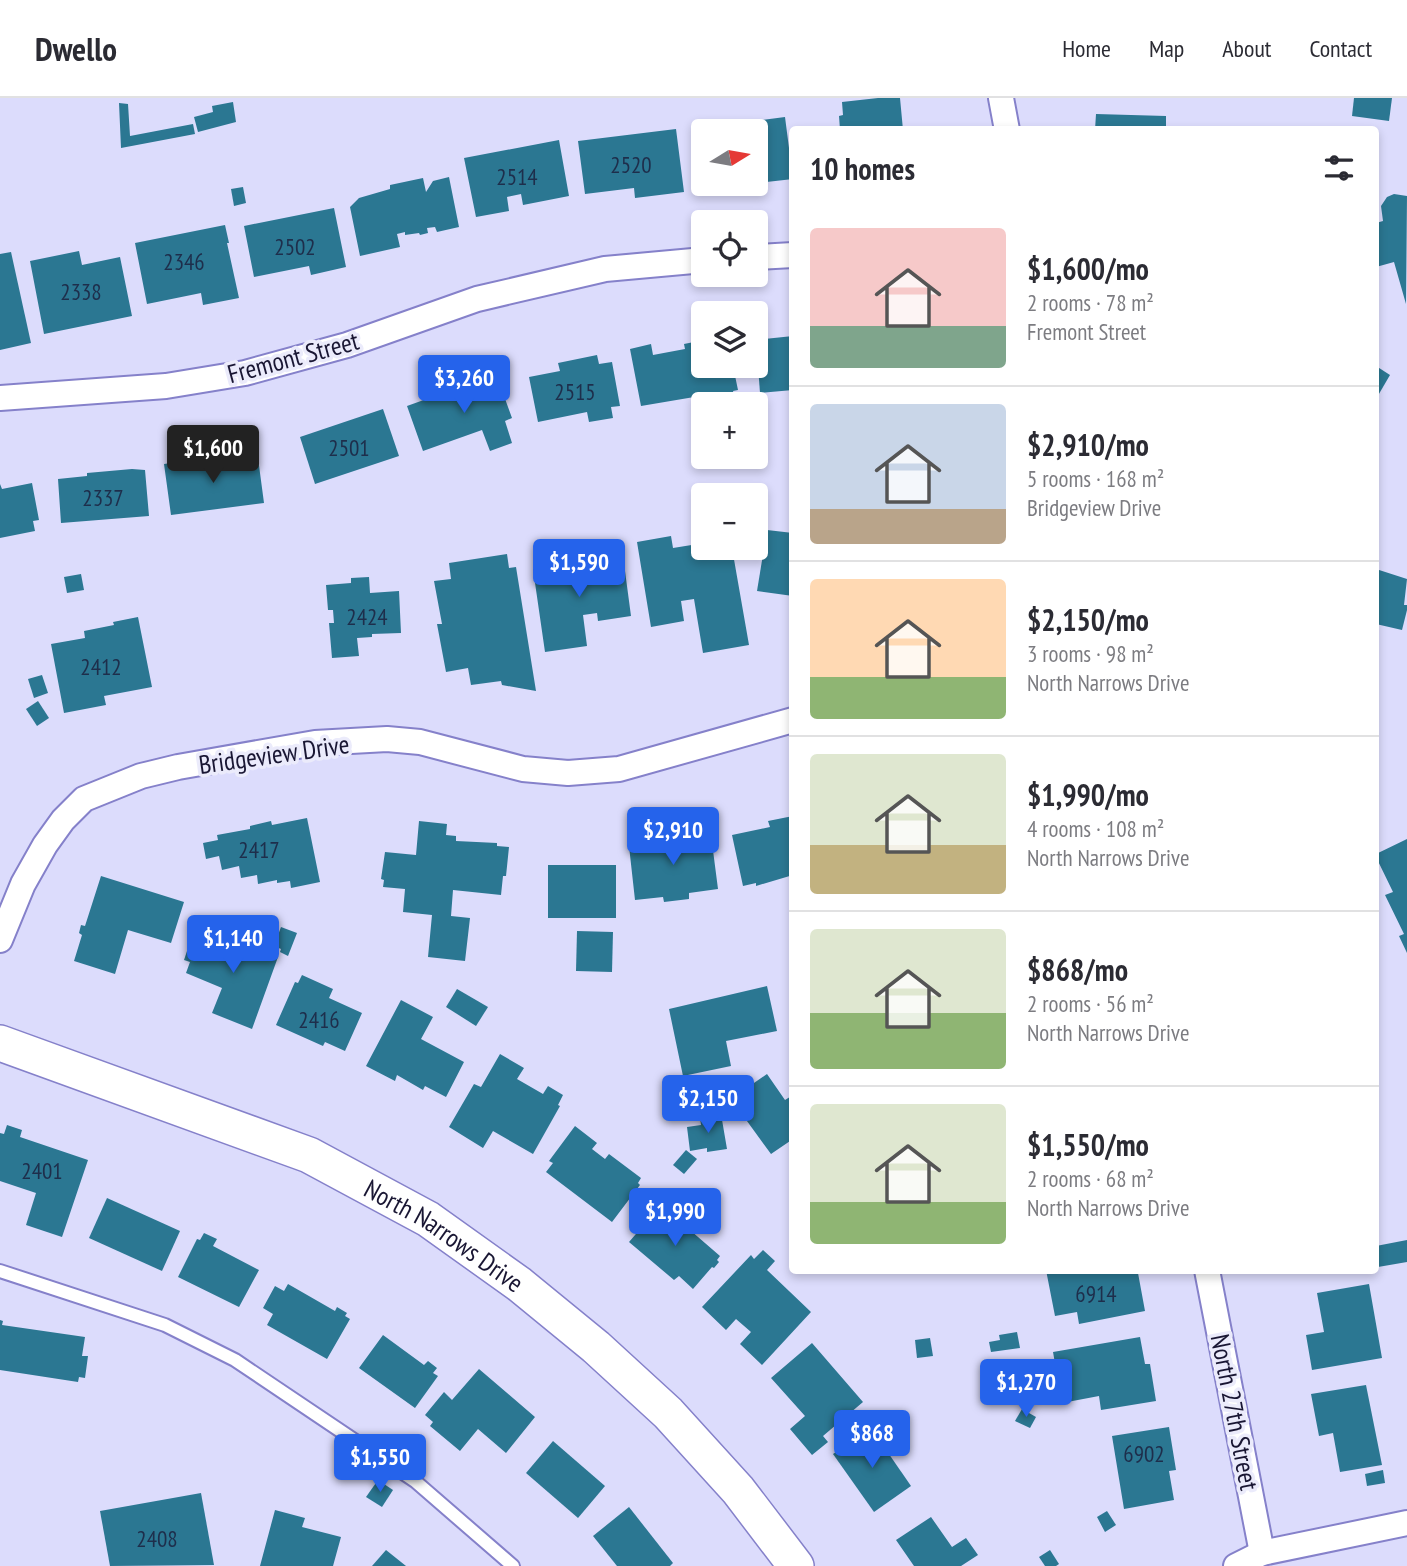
<!DOCTYPE html>
<meta charset="utf-8">
<style>
body{margin:0;font-family:"PT Sans Narrow",sans-serif;background:#f2f2f3;color:#2b2b33;height:100vh;display:flex;flex-direction:column;font-size:26px;white-space:nowrap}
*{box-sizing:border-box;margin:0}
p{font-size:23px;color:#7c7c81}
.icon{flex:none;width:38px;height:38px;fill:none;stroke:currentColor;stroke-width:2;stroke-linecap:round;stroke-linejoin:round}
.map{position:relative;flex:1;overflow:hidden}
.panel{position:absolute;left:789px;top:28px;width:590px;height:1148px;display:flex;flex-direction:column;background:#fff;border-radius:7px;box-shadow:0 4px 10px #0003}
.panel>*{flex:none}
.needle{width:46px;rotate:79deg}
.controls{position:absolute;left:691px;top:21px;display:grid;gap:14px}
.controls a{display:grid;place-items:center;width:77px;height:77px;border-radius:7px;background:#fff;box-shadow:0 4px 10px #0003;font-size:35px}
.price{position:absolute;translate:-50% -60px;padding:0 16px;border-radius:7px;background:#2563eb;color:#fff;font-size:23px;line-height:46px;filter:drop-shadow(0 2px 4px #0008)}
.price::after{content:'';position:absolute;left:50%;top:42px;width:21px;height:16px;margin-left:-10px;background:inherit;clip-path:polygon(0 0,100% 0,50% 100%)}
.price.active{background:#222;color:#fff}
ul{padding:0;list-style:none}
li{display:flex;align-items:center;gap:21px;height:175px;padding:0 21px}
li+li{border-top:2px solid #e1e1e2}
li span{display:grid;place-items:center;flex:none;width:196px;height:140px;border-radius:7px;color:#555}
li>.icon{margin-inline-start:auto}
span .icon{width:84px;height:84px;fill:#fffc;stroke-width:1}
li b{font-size:30px}
h2{display:flex;justify-content:space-between;align-items:center;height:84px;padding:0 21px;font-size:30px}
header{display:flex;align-items:center;gap:42px;box-sizing:border-box;height:98px;padding:0 35px;background:#fff;border-bottom:2px solid #e1e1e2}
header strong{font-size:33px}
nav{display:flex;gap:38px;margin-inline-start:auto;font-size:24px}
.map>svg:first-child{display:block}
.building{fill:#2b7792}
.lines{fill:none;stroke-linecap:round;stroke-linejoin:round}
.lane-casing{stroke:#8581ca;stroke-width:16}
.street-casing{stroke:#8581ca;stroke-width:28}
.secondary-casing{stroke:#8581ca;stroke-width:38}
.lane{stroke:#fff;stroke-width:12}
.street{stroke:#fff;stroke-width:24}
.secondary{stroke:#fff;stroke-width:35}
.labels{text-anchor:middle;dominant-baseline:central;stroke-width:7;stroke-linejoin:round;paint-order:stroke}
.number-label{font-size:23px;fill:#1e2e4b}
.street-label{font-size:26px;fill:#191633;stroke:#ebebfb}
</style>
<header>
<strong>Dwello</strong>
<nav><a>Home</a><a>Map</a><a>About</a><a>Contact</a></nav>
</header>
<div class="map">
<svg width="1407" height="1468" viewBox="0 0 1407 1468">
<rect width="100%" height="100%" fill="#dcdcfc"/>
<!-- building -->
<g class="building">
<polygon points="878,0 900,0 903,32 840,32 839,18 843,17 842,4"/>
<polygon points="1354,0 1392,0 1389,23 1352,18"/>
<polygon points="233,4 236,24 198,34 194,19 213,14 212,8"/>
<polygon points="119,5 128,6 130,38 193,26 195,36 121,50"/>
<polygon points="1096,16 1166,18 1166,32 1095,32"/>
<polygon points="785,19 793,81 757,85 756,33 704,33 702,57 698,30"/>
<polygon points="676,31 684,94 635,100 634,90 585,96 578,43"/>
<polygon points="559,42 569,98 523,107 521,96 507,99 509,113 476,119 464,60"/>
<polygon points="449,79 459,129 437,134 435,129 427,130 428,135 420,137 419,135 405,137 405,134 397,136 400,149 360,158 350,109 359,100 390,91 390,87 423,80 426,94 433,83"/>
<polygon points="243,89 246,105 234,108 231,91"/>
<polygon points="1394,96 1407,98 1406,206 1394,164 1376,169 1376,125 1383,123 1381,108 1387,99"/>
<polygon points="334,110 346,169 311,177 309,168 254,179 244,128"/>
<polygon points="225,127 229,145 227,145 239,200 203,207 201,195 147,206 135,145"/>
<polygon points="79,153 82,167 120,159 132,218 44,236 30,163"/>
<polygon points="11,154 31,245 0,252 0,156"/>
<polygon points="793,238 793,292 760,295 756,242"/>
<polygon points="704,242 704,268 733,268 738,292 733,293 736,306 708,306 706,297 641,308 630,251 651,246 653,257 685,251 684,246"/>
<polygon points="597,257 599,266 612,264 620,308 611,309 613,320 589,324 587,314 538,324 529,279 560,273 558,265"/>
<polygon points="1376,268 1390,277 1376,301"/>
<polygon points="496,276 512,320 505,323 512,345 490,353 482,332 423,353 407,308"/>
<polygon points="383,311 399,358 315,386 300,339"/>
<polygon points="206,360 207,367 258,360 264,405 171,417 164,366"/>
<polygon points="132,371 145,372 149,418 61,425 58,381 87,378 87,375"/>
<polygon points="32,385 39,422 33,423 35,433 0,440 0,386 2,391"/>
<polygon points="767,432 793,435 793,498 757,493"/>
<polygon points="671,438 673,450 704,445 704,450 732,450 749,547 703,555 694,501 681,503 684,523 651,529 637,444"/>
<polygon points="507,456 509,470 516,469 536,593 502,587 501,583 471,587 468,570 446,574 437,526 442,526 434,483 451,481 449,465"/>
<polygon points="623,458 631,518 598,523 597,515 583,517 587,548 545,554 533,471"/>
<polygon points="1376,471 1407,481 1404,507 1407,507 1407,512 1402,532 1376,526"/>
<polygon points="81,476 84,492 67,495 64,479"/>
<polygon points="369,479 370,495 399,493 401,535 372,536 372,539 357,540 359,558 332,560 329,525 334,525 333,512 328,512 326,487 351,485 351,480"/>
<polygon points="138,519 152,589 104,598 106,607 64,615 51,546 85,540 84,533 114,527 113,524"/>
<polygon points="42,577 48,595 34,600 28,581"/>
<polygon points="38,603 49,620 37,628 26,611"/>
<polygon points="793,718 793,777 756,788 756,785 743,788 732,737 770,729 768,723"/>
<polygon points="307,720 320,784 291,790 290,783 277,785 277,782 258,786 257,777 241,780 239,768 222,772 219,758 206,761 203,745 218,742 217,737 250,731 250,728 271,723 272,727"/>
<polygon points="419,723 447,726 446,737 456,738 456,743 497,745 497,748 509,749 506,778 503,778 501,797 453,792 451,818 470,820 465,863 428,859 432,817 403,814 405,791 383,789 384,782 381,781 385,754 416,757"/>
<polygon points="684,734 685,740 711,737 718,791 689,795 689,801 664,804 663,799 635,802 629,748 654,745 654,737"/>
<polygon points="1407,741 1407,855 1399,838 1404,836 1385,797 1393,794 1376,759 1376,756"/>
<rect x="548" y="767" width="68" height="53"/>
<polygon points="101,778 184,804 171,845 128,832 115,876 74,863 82,837 79,835 81,827 85,828"/>
<polygon points="281,829 297,835 288,858 280,854 281,851 274,848"/>
<polygon points="204,830 278,859 252,931 212,915 222,890 186,875 190,864 184,862 187,853 193,856"/>
<polygon points="577,833 613,834 612,874 576,873"/>
<polygon points="302,877 333,891 329,900 362,915 345,953 325,944 323,948 276,927 295,884 298,885"/>
<polygon points="767,888 777,933 726,943 731,968 683,978 669,911"/>
<polygon points="457,891 488,909 476,928 446,909"/>
<polygon points="401,902 433,919 421,941 464,964 446,999 425,988 423,992 397,977 395,983 366,968"/>
<polygon points="500,956 524,970 517,981 543,996 548,988 563,997 558,1007 560,1008 533,1056 493,1033 483,1050 449,1029 474,986 481,989"/>
<polygon points="767,976 785,1002 793,997 793,1041 771,1056 731,1001"/>
<polygon points="721,1016 727,1051 707,1054 707,1050 690,1053 687,1029 701,1027 700,1019"/>
<polygon points="7,1027 22,1032 20,1039 88,1062 62,1139 26,1127 36,1095 0,1083 0,1035 4,1036"/>
<polygon points="575,1028 597,1045 592,1051 605,1061 609,1056 641,1080 638,1085 640,1087 612,1124 546,1074 553,1065 549,1063"/>
<polygon points="686,1052 697,1061 684,1076 673,1067"/>
<polygon points="107,1100 180,1133 162,1173 89,1140"/>
<polygon points="661,1107 720,1158 717,1162 719,1164 714,1170 712,1169 693,1191 679,1178 674,1182 629,1144"/>
<polygon points="204,1135 217,1141 213,1148 259,1172 239,1209 178,1179 197,1141 200,1142"/>
<polygon points="1407,1142 1407,1164 1378,1169 1376,1148"/>
<polygon points="763,1152 775,1163 767,1172 811,1214 762,1267 740,1246 751,1234 736,1221 726,1232 702,1209 751,1157 754,1161"/>
<polygon points="1046,1172 1130,1172 1131,1176 1138,1175 1145,1213 1079,1226 1077,1214 1055,1218"/>
<polygon points="288,1186 335,1213 337,1209 347,1215 345,1218 350,1221 327,1261 267,1227 273,1216 263,1210 275,1188 284,1193"/>
<polygon points="1369,1186 1382,1260 1312,1272 1306,1237 1324,1234 1317,1195"/>
<polygon points="0,1222 3,1223 2,1227 85,1239 82,1258 88,1258 85,1280 79,1279 78,1284 0,1272"/>
<polygon points="1017,1234 1020,1250 991,1254 989,1244 1000,1242 999,1237"/>
<polygon points="383,1237 424,1267 428,1263 437,1270 433,1275 438,1278 415,1310 359,1270"/>
<polygon points="1140,1239 1145,1266 1150,1266 1156,1303 1101,1312 1099,1298 1062,1305 1053,1254"/>
<polygon points="930,1240 933,1258 917,1260 915,1242"/>
<polygon points="812,1245 863,1304 823,1338 828,1344 812,1357 790,1331 805,1318 771,1280"/>
<polygon points="479,1271 535,1319 506,1355 478,1331 460,1353 430,1328 433,1324 425,1317 444,1294 452,1302"/>
<polygon points="1366,1287 1382,1367 1340,1374 1333,1335 1319,1338 1311,1296"/>
<polygon points="1022,1311 1036,1319 1030,1330 1015,1323"/>
<polygon points="1169,1329 1176,1372 1169,1373 1174,1402 1124,1411 1112,1338"/>
<polygon points="871,1330 911,1388 874,1414 833,1356"/>
<polygon points="553,1343 605,1388 578,1420 526,1375"/>
<polygon points="1383,1372 1385,1385 1367,1388 1365,1376"/>
<polygon points="378,1382 393,1392 382,1409 366,1399"/>
<polygon points="201,1395 214,1467 110,1468 100,1413"/>
<polygon points="629,1409 673,1465 670,1468 617,1468 593,1438"/>
<polygon points="275,1412 305,1420 302,1429 341,1439 333,1468 260,1468"/>
<polygon points="1107,1413 1116,1427 1105,1434 1097,1419"/>
<polygon points="931,1419 952,1449 966,1440 978,1457 961,1468 914,1468 896,1442"/>
<polygon points="386,1452 406,1468 372,1468"/>
<polygon points="1050,1452 1059,1466 1056,1468 1045,1468 1039,1459"/>
</g>
<g class="lines">
<!-- lane casing -->
<g class="lane-casing">
<polyline id="lane" points="0,1173 165,1227 235,1262 415,1383 513,1468"/>
</g>
<!-- street casing -->
<g class="street-casing">
<g id="street">
<polyline points="1001,0 1007,32"/>
<polyline points="756,159 793,157"/>
<polyline points="0,300 166,288 245,275 347,247 477,201 605,171 704,162"/>
<polyline points="0,842 23,786 45,747 63,722 84,701 141,678 178,669 315,645 387,641 420,644 523,671 568,675 619,671 793,622"/>
<polyline points="1207,1172 1262,1455"/>
<polyline points="1236,1468 1262,1455 1407,1425"/>
</g>
</g>
<!-- secondary casing -->
<g class="secondary-casing">
<g id="secondary">
<path id="s1" d="M 0,945 L 309,1057 L 428,1121 L 519,1186 L 596,1249 L 668,1315 L 738,1392 L 796,1468"/>
</g>
</g>
<!-- lane -->
<use href="#lane" class="lane"/>
<!-- street -->
<use href="#street" class="street"/>
<!-- secondary -->
<use href="#secondary" class="secondary"/>
</g>
<g class="labels">
<!-- number labels -->
<g class="number-label">
<text x="631" y="66">2520</text>
<text x="517" y="78">2514</text>
<text x="295" y="148">2502</text>
<text x="184" y="163">2346</text>
<text x="81" y="193">2338</text>
<text x="575" y="293">2515</text>
<text x="349" y="349">2501</text>
<text x="103" y="399">2337</text>
<text x="367" y="518">2424</text>
<text x="101" y="568">2412</text>
<text x="259" y="751">2417</text>
<text x="319" y="921">2416</text>
<text x="42" y="1072">2401</text>
<text x="1096" y="1195">6914</text>
<text x="1144" y="1355">6902</text>
<text x="157" y="1440">2408</text>
</g>
<!-- street labels -->
<g class="street-label">
<text transform="translate(293 259) rotate(-15)">Fremont Street</text>
<text transform="translate(274 656) rotate(-8)">Bridgeview Drive</text>
<text stroke="none"><textPath href="#s1" startOffset="486">North Narrows Drive</textPath></text>
<text transform="translate(1235 1314) rotate(79)">North 27th Street</text>
</g>
</g>
</svg>
<div class="controls">
<a><svg class="needle" viewBox="-14 -14 28 28"><path d="M0-13l5 13h-10z" fill="#e53935"/><path d="M0 13l5-13h-10z" fill="#7c7c81"/></svg></a>
<a><svg class="icon" aria-label="locate" viewBox="0 0 24 24"><circle cx="12" cy="12" r="6"/><path d="M12 2v4M12 18v4M2 12h4M18 12h4"/></svg></a>
<a><svg class="icon" aria-label="layers" viewBox="0 0 24 24"><path d="M12 4l9 5-9 5-9-5zM3 14l9 5 9-5"/></svg></a>
<a>+</a>
<a>−</a>
</div>
<b class="price" style="left:464px;top:317px">$3,260</b>
<b class="price active" style="left:213px;top:387px">$1,600</b>
<b class="price" style="left:579px;top:501px">$1,590</b>
<b class="price" style="left:673px;top:769px">$2,910</b>
<b class="price" style="left:233px;top:877px">$1,140</b>
<b class="price" style="left:708px;top:1037px">$2,150</b>
<b class="price" style="left:675px;top:1150px">$1,990</b>
<b class="price" style="left:1026px;top:1321px">$1,270</b>
<b class="price" style="left:872px;top:1372px">$868</b>
<b class="price" style="left:380px;top:1396px">$1,550</b>
<section class="panel">
<h2>10 homes<svg class="icon" aria-label="filters" viewBox="0 0 24 24"><path d="M4 7h16M4 17h16"/><circle cx="9" cy="7" r="2"/><circle cx="15" cy="17" r="2"/></svg></h2>
<ul>
<li><span style="background:linear-gradient(#f6c9c9 70%,#7fa58c 0)"><svg class="icon" aria-label="home" viewBox="0 0 24 24"><path d="M3 11l9-7 9 7M6 9v11h12V9"/></svg></span><div><b>$1,600/mo</b><p>2 rooms · 78 m²</p><p>Fremont Street</p></div></li>
<li><span style="background:linear-gradient(#c9d6e8 75%,#b9a48a 0)"><svg class="icon" aria-label="home" viewBox="0 0 24 24"><path d="M3 11l9-7 9 7M6 9v11h12V9"/></svg></span><div><b>$2,910/mo</b><p>5 rooms · 168 m²</p><p>Bridgeview Drive</p></div></li>
<li><span style="background:linear-gradient(#ffd9b3 70%,#8fb573 0)"><svg class="icon" aria-label="home" viewBox="0 0 24 24"><path d="M3 11l9-7 9 7M6 9v11h12V9"/></svg></span><div><b>$2,150/mo</b><p>3 rooms · 98 m²</p><p>North Narrows Drive</p></div></li>
<li><span style="background:linear-gradient(#dfe7d0 65%,#c2b280 0)"><svg class="icon" aria-label="home" viewBox="0 0 24 24"><path d="M3 11l9-7 9 7M6 9v11h12V9"/></svg></span><div><b>$1,990/mo</b><p>4 rooms · 108 m²</p><p>North Narrows Drive</p></div></li>
<li><span style="background:linear-gradient(#dfe7d0 60%,#8fb573 0)"><svg class="icon" aria-label="home" viewBox="0 0 24 24"><path d="M3 11l9-7 9 7M6 9v11h12V9"/></svg></span><div><b>$868/mo</b><p>2 rooms · 56 m²</p><p>North Narrows Drive</p></div></li>
<li><span style="background:linear-gradient(#dfe7d0 70%,#8fb573 0)"><svg class="icon" aria-label="home" viewBox="0 0 24 24"><path d="M3 11l9-7 9 7M6 9v11h12V9"/></svg></span><div><b>$1,550/mo</b><p>2 rooms · 68 m²</p><p>North Narrows Drive</p></div></li>
</ul>
</section>
</div>
